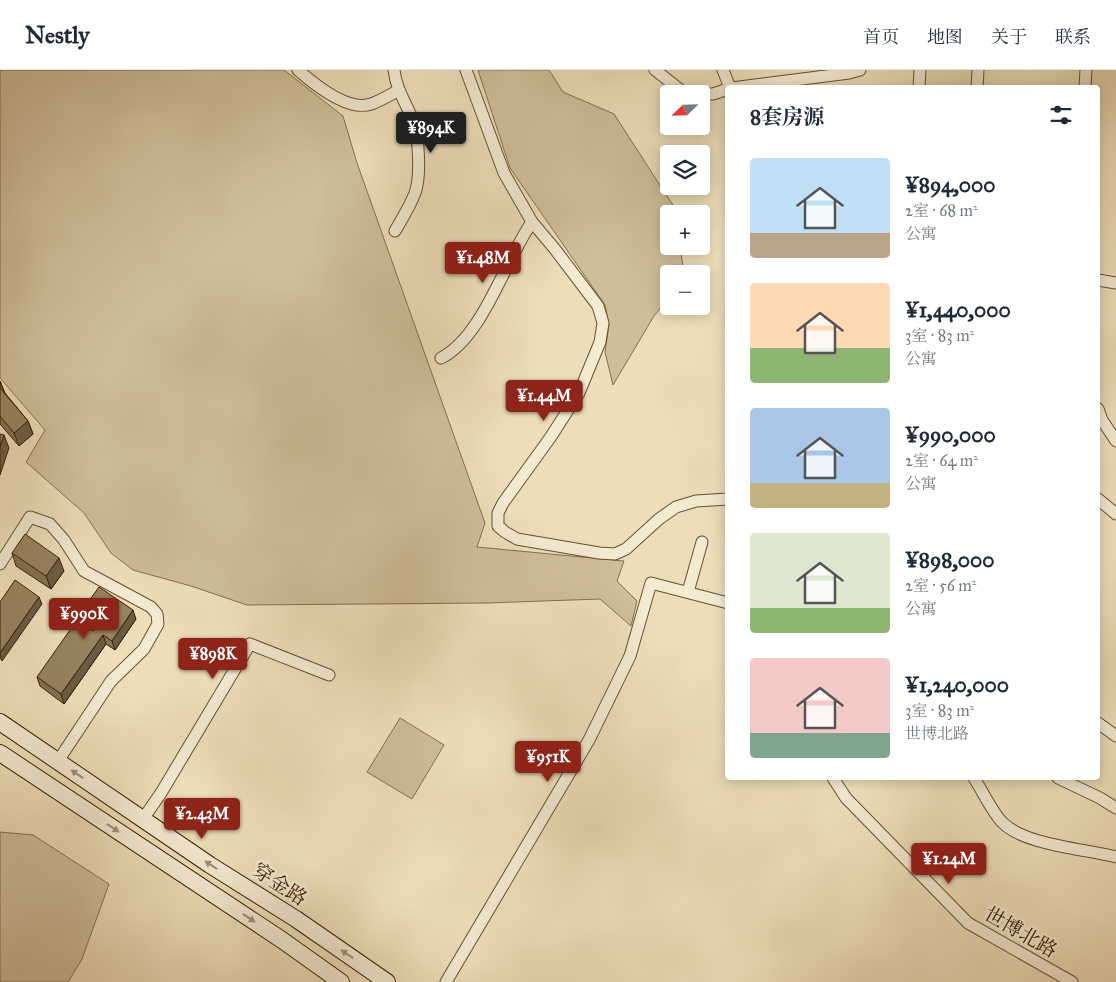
<!DOCTYPE html>
<html lang="zh">
<meta charset="utf-8">
<style>
body{margin:0;font-family:"IM FELL Great Primer","Noto Serif SC",serif;background:#f2f2f3;color:#1f2937;height:100vh;display:flex;flex-direction:column;font-size:19px;white-space:nowrap}
*{box-sizing:border-box;margin:0}
p{font-size:16px;color:#747a83}
.icon{flex:none;width:28px;height:28px;fill:none;stroke:currentColor;stroke-width:2;stroke-linecap:round;stroke-linejoin:round}
.map{position:relative;flex:1;overflow:hidden}
.sheet{position:absolute;left:725px;top:15px;width:375px;height:695px;display:flex;flex-direction:column;background:#fff;border-radius:5px;box-shadow:0 2px 12px #0003}
.sheet>*{flex:none}
.needle{width:32px;rotate:247deg}
.buttons{position:absolute;left:660px;top:15px;display:grid;gap:10px}
.buttons a{display:grid;place-items:center;width:50px;height:50px;border-radius:5px;background:#fff;box-shadow:0 2px 12px #0003;font-size:25px}
.price{position:absolute;translate:-50% -42px;padding:0 11px;border-radius:5px;background:#8f2418;color:#fff;font-size:16px;line-height:32px;filter:drop-shadow(0 1px 2px #0008)}
.price::after{content:'';position:absolute;left:50%;top:30px;width:15px;height:11px;margin-left:-8px;background:inherit;clip-path:polygon(0 0,100% 0,50% 100%)}
.price.on{background:#222;color:#fff}
ul{padding:0;list-style:none}
li{display:flex;align-items:center;gap:15px;height:125px;padding:0 25px}
li span{display:grid;place-items:center;flex:none;width:140px;height:100px;border-radius:5px;color:#555}
li>.icon{margin-inline-start:auto}
span .icon{width:60px;height:60px;fill:#fffc;stroke-width:1}
li b{font-size:21px}
h2{display:flex;justify-content:space-between;align-items:center;height:60px;padding:0 25px;font-size:21px}
header{display:flex;align-items:center;gap:30px;box-sizing:border-box;height:70px;padding:0 25px;background:#fff;border-bottom:1px solid #e0e1e3}
header strong{font-size:24px}
nav{display:flex;gap:28px;margin-inline-start:auto;font-size:18px}
.map>svg:first-child{display:block}
.green{fill:#cebe9a;stroke:#846f4d}
.lines{fill:none;stroke-linecap:round;stroke-linejoin:round}
.minor-casing{stroke:#66502e;stroke-width:13}
.secondary-casing{stroke:#392000;stroke-width:18}
.minor{stroke:#f3ead2;stroke-width:11}
.secondary{stroke:#f3ead2;stroke-width:16}
.wall{fill:#827153;stroke:#392000}
.shaded-wall{fill:#6a5c43;stroke:#392000}
.building{fill:#978360;stroke:#392000}
.oneway{fill:#9f8f74}
.labels{text-anchor:middle;dominant-baseline:central;stroke-width:5;stroke-linejoin:round;paint-order:stroke}
.street-label{font-size:20px;fill:#392000;stroke:#f3ead2}
</style>
<header>
<strong>Nestly</strong>
<nav><a>首页</a><a>地图</a><a>关于</a><a>联系</a></nav>
</header>
<div class="map">
<svg width="1116" height="912" viewBox="0 0 1116 912">
<rect width="100%" height="100%" fill="#eddeb9"/>
<filter id="stains"><feTurbulence type="fractalNoise" baseFrequency=".004" numOctaves="4"/><feColorMatrix values="0 0 0 0 .2 0 0 0 0 .09 0 0 0 0 .02 0 0 0 .5 -.17"/></filter>
<radialGradient id="worn" r=".72"><stop offset=".6" stop-color="#630" stop-opacity="0"/><stop offset="1" stop-color="#630" stop-opacity=".3"/></radialGradient>
<!-- green -->
<g class="green">
<polygon points="0,0 284,0 343,46 357,93 485,453 477,477 624,491 617,511 637,531 631,556 600,529 487,533 247,535 191,516 133,500 111,483 84,443 26,392 45,360 0,308"/>
<polygon points="478,0 549,0 563,22 614,44 676,140 676,144 669,144 669,176 680,176 684,204 669,204 669,228 654,246 613,315 605,282 609,255 605,235 510,98"/>
<polygon points="400,648 444,675 412,729 367,702"/>
<polygon points="0,762 33,765 109,814 82,889 68,912 0,912"/>
</g>
<g class="lines">
<!-- minor casing -->
<g class="minor-casing">
<g id="minor">
<path d="M 298,0 C 314,14 348,42 371,34 C 380,31 390,25 399,20"/>
<path d="M 394,0 C 396,19 406,33 413,50 C 419,67 421,107 415,123 C 410,136 402,149 395,161"/>
<polyline points="466,0 504,103 532,152 554,178 598,236 603,253 600,272 579,323 550,368 503,433 498,443 498,456 505,462 517,469 599,483 615,484 626,479 659,449 676,437 696,431 728,429"/>
<polyline points="655,0 683,22 694,24"/>
<polyline points="723,0 730,18"/>
<polyline points="732,18 849,3 860,0"/>
<polyline points="919,18 920,0"/>
<polyline points="977,18 978,0"/>
<polyline points="1085,18 1086,0"/>
<polyline points="701,24 713,24 728,19"/>
<polyline points="1098,210 1116,213"/>
<path d="M 441,288 C 483,267 505,190 532,152"/>
<polyline points="1098,339 1102,350 1116,371"/>
<polyline points="1098,429 1116,444"/>
<polyline points="0,494 30,447 50,454 64,470 84,501 151,537 157,544 158,554 144,579 111,611 58,691"/>
<polyline points="688,522 702,472"/>
<polyline points="1098,653 1116,666"/>
<polyline points="833,708 846,728 968,853 1072,912"/>
<path d="M 974,708 C 982,720 993,744 1003,753 C 1025,775 1085,779 1116,787"/>
<polyline points="1058,708 1100,728 1116,738"/>
<polyline points="143,749 161,723 250,574 329,605"/>
<polyline points="446,912 589,670 630,586 651,513 728,533"/>
</g>
</g>
<!-- secondary casing -->
<g class="secondary-casing">
<g id="secondary">
<polyline points="0,652 210,795 296,849 387,912"/>
<polyline points="0,683 282,870 341,912"/>
</g>
</g>
<!-- minor -->
<use href="#minor" class="minor"/>
<!-- secondary -->
<use href="#secondary" class="secondary"/>
</g>
<!-- wall -->
<g class="wall">
<polygon points="0,311 5,323 28,351 33,364 19,376 0,354"/>
<polygon points="12,483 64,501 51,519 16,496"/>
<polygon points="86,535 136,549 115,580 106,574 64,634 40,616 37,607 93,561 100,551 89,544"/>
</g>
<!-- shaded-wall -->
<g class="shaded-wall">
<polygon points="0,311 5,324 0,323"/>
<polygon points="28,351 33,364 19,376 14,363"/>
<polygon points="4,365 9,378 0,405 0,377"/>
<polygon points="59,488 64,501 51,519 46,506"/>
<polygon points="39,527 42,534 2,591 0,587 0,583"/>
<polygon points="133,540 136,549 115,580 112,571"/>
<polygon points="103,565 106,574 64,634 61,624"/>
</g>
<!-- building -->
<g class="building">
<polygon points="0,318 28,351 14,363 0,346"/>
<polygon points="0,364 4,365 0,377"/>
<polygon points="25,464 59,488 46,506 12,483"/>
<polygon points="15,510 39,527 0,583 0,532"/>
<polygon points="99,517 133,540 112,571 103,565 61,624 37,607 77,550 93,561 103,547 86,535"/>
</g>
<!-- one-way arrows -->
<defs><path id="oneway-solid" d="M-6-.8H1V-3.2L6.5 0L1 3.2V.8H-6Z" transform="scale(1.25)"/></defs>
<g class="oneway">
<use href="#oneway-solid" transform="translate(77 704) rotate(-146)"/>
<use href="#oneway-solid" transform="translate(113 758) rotate(34)"/>
<use href="#oneway-solid" transform="translate(211 795) rotate(-147)"/>
<use href="#oneway-solid" transform="translate(249 848) rotate(34)"/>
<use href="#oneway-solid" transform="translate(347 884) rotate(-146)"/>
</g>
<g class="labels">
<!-- street labels -->
<g class="street-label">
<text transform="translate(280 814) rotate(33)">穿金路</text>
<text transform="translate(1021 862) rotate(30)">世博北路</text>
</g>
</g>
<rect width="100%" height="100%" filter="url(#stains)"/>
<rect width="100%" height="100%" fill="url(#worn)"/>
</svg>
<div class="buttons">
<a><svg class="needle" viewBox="-14 -14 28 28"><path d="M0-13l5 13h-10z" fill="#e53935"/><path d="M0 13l5-13h-10z" fill="#747a83"/></svg></a>
<a><svg class="icon" aria-label="layers" viewBox="0 0 24 24"><path d="M12 4l9 5-9 5-9-5zM3 14l9 5 9-5"/></svg></a>
<a>+</a>
<a>−</a>
</div>
<b class="price on" style="left:431px;top:84px">¥894K</b>
<b class="price" style="left:483px;top:214px">¥1.48M</b>
<b class="price" style="left:544px;top:352px">¥1.44M</b>
<b class="price" style="left:84px;top:570px">¥990K</b>
<b class="price" style="left:213px;top:610px">¥898K</b>
<b class="price" style="left:548px;top:713px">¥951K</b>
<b class="price" style="left:202px;top:770px">¥2.43M</b>
<b class="price" style="left:949px;top:815px">¥1.24M</b>
<section class="sheet">
<h2>8套房源<svg class="icon" aria-label="filters" viewBox="0 0 24 24"><path d="M4 7h16M4 17h16"/><circle cx="9" cy="7" r="2"/><circle cx="15" cy="17" r="2"/></svg></h2>
<ul>
<li><span style="background:linear-gradient(#bfe0f5 75%,#b9a48a 0)"><svg class="icon" aria-label="home" viewBox="0 0 24 24"><path d="M3 11l9-7 9 7M6 9v11h12V9"/></svg></span><div><b>¥894,000</b><p>2室 · 68 m²</p><p>公寓</p></div></li>
<li><span style="background:linear-gradient(#ffd9b3 65%,#8fb573 0)"><svg class="icon" aria-label="home" viewBox="0 0 24 24"><path d="M3 11l9-7 9 7M6 9v11h12V9"/></svg></span><div><b>¥1,440,000</b><p>3室 · 83 m²</p><p>公寓</p></div></li>
<li><span style="background:linear-gradient(#a9c7e8 75%,#c2b280 0)"><svg class="icon" aria-label="home" viewBox="0 0 24 24"><path d="M3 11l9-7 9 7M6 9v11h12V9"/></svg></span><div><b>¥990,000</b><p>2室 · 64 m²</p><p>公寓</p></div></li>
<li><span style="background:linear-gradient(#dfe7d0 75%,#8fb573 0)"><svg class="icon" aria-label="home" viewBox="0 0 24 24"><path d="M3 11l9-7 9 7M6 9v11h12V9"/></svg></span><div><b>¥898,000</b><p>2室 · 56 m²</p><p>公寓</p></div></li>
<li><span style="background:linear-gradient(#f6c9c9 75%,#7fa58c 0)"><svg class="icon" aria-label="home" viewBox="0 0 24 24"><path d="M3 11l9-7 9 7M6 9v11h12V9"/></svg></span><div><b>¥1,240,000</b><p>3室 · 83 m²</p><p>世博北路</p></div></li>
</ul>
</section>
</div>
